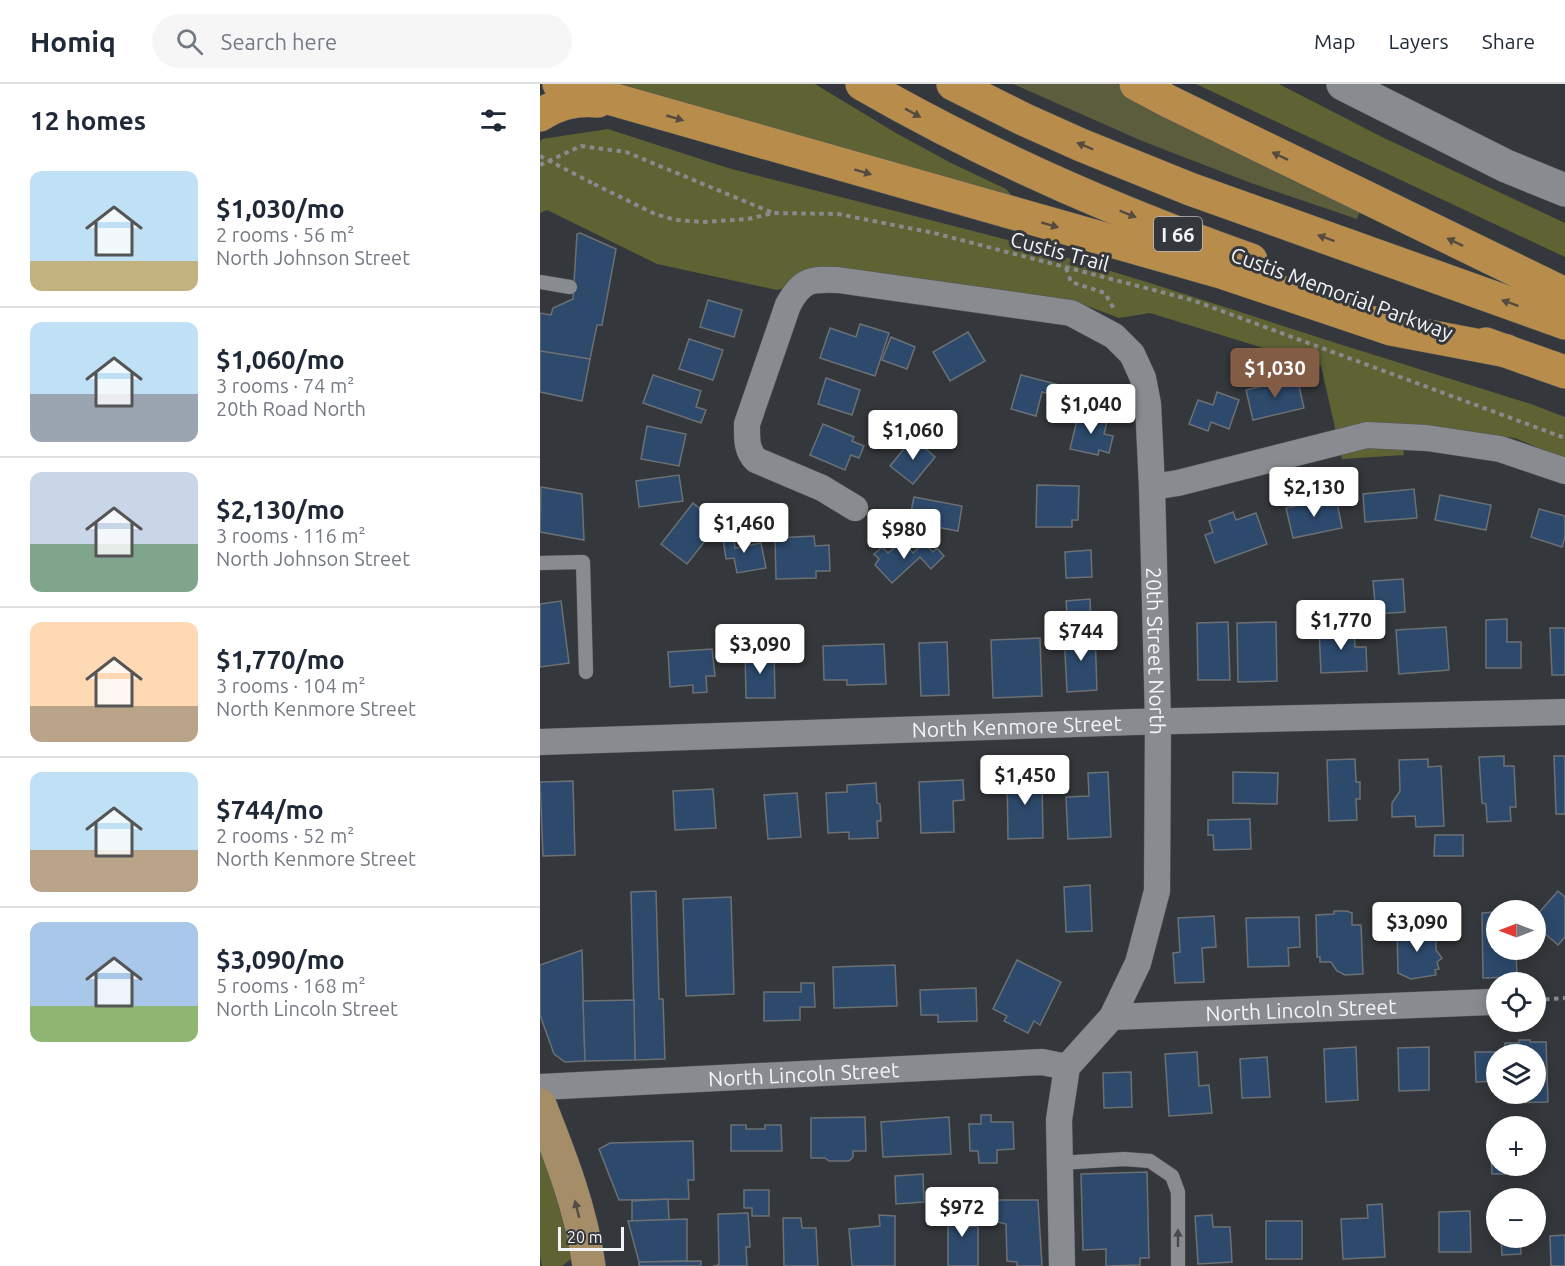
<!DOCTYPE html>
<meta charset="utf-8">
<style>
body{margin:0;font-family:Ubuntu,sans-serif;background:#f6f6f7;color:#1f2937;height:100vh;display:flex;flex-direction:column;font-size:22px;white-space:nowrap}
*{box-sizing:border-box;margin:0}
p{font-size:20px;color:#747a83}
.icon{flex:none;width:33px;height:33px;fill:none;stroke:currentColor;stroke-width:2;stroke-linecap:round;stroke-linejoin:round}
.map{position:relative;flex:1;overflow:hidden}
.panel{display:flex;flex-direction:column;background:#fff;width:540px}
.panel>*{flex:none}
.needle{width:39px;rotate:270deg}
.controls{position:absolute;left:946px;top:816px;display:grid;gap:12px}
.controls a{display:grid;place-items:center;width:60px;height:60px;border-radius:50%;background:#fff;box-shadow:0 3px 15px #0003;font-size:30px}
.scale{position:absolute;left:18px;bottom:15px;width:66px;box-sizing:border-box;padding-left:6px;border:3px solid #f2f4f7;border-top:0;font-size:16px;line-height:21px;white-space:nowrap;color:#f2f4f7;-webkit-text-stroke:4px #34373b;paint-order:stroke}
.price{position:absolute;translate:-50% -51px;padding:0 14px;border-radius:6px;background:#fff;color:#222;font-size:20px;line-height:39px;filter:drop-shadow(0 2px 3px #0008)}
.price::after{content:'';position:absolute;left:50%;top:36px;width:18px;height:14px;margin-left:-9px;background:inherit;clip-path:polygon(0 0,100% 0,50% 100%)}
.price.current{background:#835c46;color:#fff}
ul{padding:0;list-style:none}
li{display:flex;align-items:center;gap:18px;height:150px;padding:0 30px}
li+li{border-top:2px solid #e0e1e3}
li span{display:grid;place-items:center;flex:none;width:168px;height:120px;border-radius:12px;color:#555}
li>.icon{margin-inline-start:auto}
span .icon{width:72px;height:72px;fill:#fffc;stroke-width:1}
li b{font-size:26px}
h2{display:flex;justify-content:space-between;align-items:center;height:72px;padding:0 30px;font-size:26px}
header{display:flex;align-items:center;gap:36px;box-sizing:border-box;height:84px;padding:0 30px;background:#fff;border-bottom:2px solid #e0e1e3}
header strong{font-size:28px}
nav{display:flex;gap:33px;margin-inline-start:auto;font-size:21px}
.search{width:420px;height:54px;background:#f6f6f7;display:flex;align-items:center;gap:15px;box-sizing:border-box;padding:0 21px;border-radius:33px;color:#747a83;font-size:22px}
main{display:flex;flex:1;min-height:0}
.map>svg:first-child{display:block}
.green{fill:#5b5d3d}
.forest{fill:#5f6233}
.building{fill:#2d4a6c;stroke:#6c7074;stroke-width:1.5}
.lines{fill:none;stroke-linecap:round;stroke-linejoin:round}
.lane-casing{stroke:#545659;stroke-width:15}
.street-casing{stroke:#545659;stroke-width:27}
.secondary-casing{stroke:#545659;stroke-width:34}
.primary-casing{stroke:#545659;stroke-width:34}
.highway-casing{stroke:#545659;stroke-width:34}
.path{stroke:#888b8e;stroke-width:4;stroke-dasharray:4.5 4.5;stroke-linecap:butt}
.lane{stroke:#888c90;stroke-width:14}
.street{stroke:#888c90;stroke-width:26}
.secondary{stroke:#888c90;stroke-width:33}
.primary{stroke:#a58d67;stroke-width:33}
.highway{stroke:#b88d4c;stroke-width:33}
.path-bridge{stroke:#888b8e;stroke-width:4;stroke-dasharray:4.5 4.5;stroke-linecap:butt}
.oneway{fill:#554c3f}
.oneway2{fill:#504c46}
.oneway3{fill:#45484c}
.labels{text-anchor:middle;dominant-baseline:central;stroke-width:6;stroke-linejoin:round;paint-order:stroke}
.shield{fill:#34373b;stroke:#b9bbbf;stroke-width:1.5}
.shield-label{font-size:20px;font-weight:bold;fill:#f2f4f7}
.street-label{font-size:21px;fill:#f2f4f7;stroke:#34373b}
</style>
<header>
<strong>Homiq</strong>
<div class="search"><svg class="icon" aria-label="search" viewBox="0 0 24 24"><circle cx="10" cy="10" r="6"/><path d="M15 15l6 6"/></svg>Search here</div>
<nav><a>Map</a><a>Layers</a><a>Share</a></nav>
</header>
<main>
<section class="panel">
<h2>12 homes<svg class="icon" aria-label="filters" viewBox="0 0 24 24"><path d="M4 7h16M4 17h16"/><circle cx="9" cy="7" r="2"/><circle cx="15" cy="17" r="2"/></svg></h2>
<ul>
<li><span style="background:linear-gradient(#bfe0f5 75%,#c2b280 0)"><svg class="icon" aria-label="home" viewBox="0 0 24 24"><path d="M3 11l9-7 9 7M6 9v11h12V9"/></svg></span><div><b>$1,030/mo</b><p>2 rooms · 56 m²</p><p>North Johnson Street</p></div></li>
<li><span style="background:linear-gradient(#bfe0f5 60%,#9aa5b1 0)"><svg class="icon" aria-label="home" viewBox="0 0 24 24"><path d="M3 11l9-7 9 7M6 9v11h12V9"/></svg></span><div><b>$1,060/mo</b><p>3 rooms · 74 m²</p><p>20th Road North</p></div></li>
<li><span style="background:linear-gradient(#c9d6e8 60%,#7fa58c 0)"><svg class="icon" aria-label="home" viewBox="0 0 24 24"><path d="M3 11l9-7 9 7M6 9v11h12V9"/></svg></span><div><b>$2,130/mo</b><p>3 rooms · 116 m²</p><p>North Johnson Street</p></div></li>
<li><span style="background:linear-gradient(#ffd9b3 70%,#b9a48a 0)"><svg class="icon" aria-label="home" viewBox="0 0 24 24"><path d="M3 11l9-7 9 7M6 9v11h12V9"/></svg></span><div><b>$1,770/mo</b><p>3 rooms · 104 m²</p><p>North Kenmore Street</p></div></li>
<li><span style="background:linear-gradient(#bfe0f5 65%,#b9a48a 0)"><svg class="icon" aria-label="home" viewBox="0 0 24 24"><path d="M3 11l9-7 9 7M6 9v11h12V9"/></svg></span><div><b>$744/mo</b><p>2 rooms · 52 m²</p><p>North Kenmore Street</p></div></li>
<li><span style="background:linear-gradient(#a9c7e8 70%,#8fb573 0)"><svg class="icon" aria-label="home" viewBox="0 0 24 24"><path d="M3 11l9-7 9 7M6 9v11h12V9"/></svg></span><div><b>$3,090/mo</b><p>5 rooms · 168 m²</p><p>North Lincoln Street</p></div></li>
</ul>
</section>
<div class="map">
<svg width="1025" height="1182" viewBox="0 0 1025 1182">
<rect width="100%" height="100%" fill="#34373b"/>
<!-- green -->
<polygon class="green" points="473,0 577,0 709,71 821,125 817,135 711,99 602,57"/>
<!-- forest -->
<g class="forest">
<polygon points="70,0 275,0 356,49 411,79 466,105 474,114"/>
<polygon points="656,0 739,0 842,53 1025,139 1025,173"/>
<polygon points="68,45 188,84 472,157 610,199 796,259 991,320 1025,333 1025,375 975,354 859,341 864,371 802,375 781,282 610,229 579,234 534,217 431,203 271,196 237,206 117,180 7,126 0,129 0,58 2,55"/>
<polygon points="0,1057 34,1173 22,1182 2,1182 0,1173"/>
</g>
<!-- building -->
<g class="building">
<polygon points="40,149 76,165 62,241 57,241 50,275 0,267 0,229 11,231 13,224 33,215 37,150"/>
<polygon points="168,216 202,226 194,253 160,243"/>
<polygon points="320,240 349,249 335,292 280,274 290,244 316,253"/>
<polygon points="428,248 445,277 410,297 393,268"/>
<polygon points="351,253 375,263 367,285 342,276"/>
<polygon points="149,255 183,266 173,296 139,285"/>
<polygon points="0,267 50,275 42,317 0,308"/>
<polygon points="113,291 161,307 156,323 166,326 161,339 103,319"/>
<polygon points="481,291 516,300 513,311 502,308 496,332 471,325"/>
<polygon points="757,293 764,324 713,336 706,306"/>
<polygon points="286,294 320,306 312,331 278,320"/>
<polygon points="677,308 699,316 689,345 671,338 668,347 649,340 658,316 673,321"/>
<polygon points="539,328 568,334 564,350 573,352 569,369 559,366 558,371 530,365"/>
<polygon points="283,340 314,353 312,357 324,362 319,374 311,371 305,386 270,371"/>
<polygon points="107,342 146,350 139,382 101,375"/>
<polygon points="373,354 395,373 373,400 350,382"/>
<polygon points="139,391 143,417 99,423 96,397"/>
<polygon points="497,401 539,402 538,436 532,436 532,443 496,443"/>
<polygon points="1,403 42,410 44,456 0,448"/>
<polygon points="874,405 877,434 825,438 823,410"/>
<polygon points="900,411 951,421 946,446 895,436"/>
<polygon points="374,413 422,422 418,447 369,438"/>
<polygon points="796,413 802,444 753,454 746,424"/>
<polygon points="153,419 179,439 147,480 121,460"/>
<polygon points="999,425 1025,432 1025,453 1022,463 991,453"/>
<polygon points="693,428 696,436 716,429 727,460 675,479 665,451 673,448 669,437"/>
<polygon points="193,446 195,464 221,459 226,484 197,489 194,474 186,475 182,448"/>
<polygon points="274,452 275,462 289,461 290,487 276,487 276,494 236,495 235,454"/>
<polygon points="362,457 373,469 384,459 393,468 397,464 404,472 391,485 380,473 352,499 335,481 339,475 334,470 342,463 348,469"/>
<polygon points="551,466 552,493 526,494 525,468"/>
<polygon points="863,495 865,528 836,530 833,497"/>
<polygon points="550,515 551,541 528,543 526,517"/>
<polygon points="21,517 29,579 0,583 0,520"/>
<polygon points="967,535 967,558 981,558 981,584 946,584 946,536"/>
<polygon points="688,538 690,596 658,596 657,539"/>
<polygon points="736,538 737,597 698,598 697,539"/>
<polygon points="814,543 815,563 826,563 827,587 781,589 779,544"/>
<polygon points="906,543 909,586 859,590 856,546"/>
<polygon points="1010,544 1025,544 1025,591 1012,591"/>
<polygon points="555,549 557,606 527,608 524,550"/>
<polygon points="500,554 502,612 453,614 451,556"/>
<polygon points="407,558 409,611 381,612 379,559"/>
<polygon points="344,560 346,600 307,601 307,596 284,596 283,562"/>
<polygon points="172,565 175,592 166,592 167,608 153,609 153,601 130,603 128,568"/>
<polygon points="205,568 234,568 235,614 206,614"/>
<polygon points="964,672 964,682 974,682 976,723 970,723 971,737 947,738 946,720 942,719 939,673"/>
<polygon points="1014,672 1025,672 1025,730 1016,730"/>
<polygon points="815,675 816,698 820,698 820,715 816,715 817,736 789,737 787,676"/>
<polygon points="888,675 888,683 901,682 904,742 876,743 875,732 852,733 852,719 860,707 859,676"/>
<polygon points="491,687 491,694 502,693 503,754 468,755 467,688"/>
<polygon points="568,688 571,753 528,755 526,713 549,712 548,689"/>
<polygon points="693,688 738,689 737,720 693,719"/>
<polygon points="423,696 424,716 413,717 414,748 381,749 379,698"/>
<polygon points="33,697 35,771 3,772 0,698"/>
<polygon points="336,699 337,719 340,720 341,737 337,737 338,754 309,755 309,748 288,749 286,709 307,708 307,701"/>
<polygon points="173,705 176,744 135,746 133,707"/>
<polygon points="257,709 261,753 228,755 224,711"/>
<polygon points="710,735 711,765 674,766 673,751 668,751 668,736"/>
<polygon points="895,751 923,751 923,772 894,772"/>
<polygon points="550,801 552,847 526,848 524,803"/>
<polygon points="116,807 119,915 123,915 125,975 95,976 91,808"/>
<polygon points="1018,807 1025,813 1025,853 1018,861 996,842 996,832"/>
<polygon points="191,813 194,910 146,912 143,815"/>
<polygon points="794,827 807,827 812,829 812,841 821,841 823,890 805,891 797,887 791,878 780,878 780,873 777,873 776,831 794,830"/>
<polygon points="957,828 957,866 976,866 977,893 943,894 942,829"/>
<polygon points="674,832 676,863 662,864 664,898 635,899 633,869 640,868 638,834"/>
<polygon points="759,833 760,863 748,864 749,882 708,883 706,834"/>
<polygon points="896,844 896,866 902,874 897,878 899,885 895,886 896,891 871,895 858,889 857,845"/>
<polygon points="42,866 45,977 25,978 14,970 0,931 0,881"/>
<polygon points="477,876 521,898 500,941 494,937 488,949 464,937 467,932 453,925"/>
<polygon points="355,881 357,922 294,924 293,883"/>
<polygon points="261,899 274,899 275,923 260,923 260,936 224,937 224,908 261,908"/>
<polygon points="436,904 437,937 398,938 398,931 381,931 380,906"/>
<polygon points="94,916 95,976 45,977 43,917"/>
<polygon points="979,956 990,956 990,958 1006,958 1008,1018 967,1019 966,1010 996,1010 996,970 965,970 965,959 979,959"/>
<polygon points="816,963 818,1016 786,1018 784,965"/>
<polygon points="889,963 889,1006 859,1007 858,964"/>
<polygon points="657,968 659,1002 669,1001 672,1029 629,1032 625,970"/>
<polygon points="935,968 959,968 959,970 957,970 957,997 936,998"/>
<polygon points="727,973 730,1013 702,1014 700,975"/>
<polygon points="591,988 592,1023 564,1024 563,989"/>
<polygon points="441,1031 451,1031 451,1038 473,1038 474,1065 457,1066 457,1079 439,1079 438,1067 430,1067 429,1040 441,1040"/>
<polygon points="325,1033 326,1067 313,1067 313,1073 309,1077 289,1077 285,1074 271,1074 271,1034"/>
<polygon points="409,1033 411,1070 343,1073 341,1038"/>
<polygon points="191,1041 206,1041 206,1045 225,1045 225,1041 241,1041 242,1067 191,1067"/>
<polygon points="153,1057 154,1096 148,1096 149,1115 79,1116 59,1065 70,1059"/>
<polygon points="951,1069 957,1069 957,1082 966,1082 966,1090 952,1090"/>
<polygon points="607,1088 609,1174 600,1174 600,1181 566,1182 566,1165 543,1166 541,1090"/>
<polygon points="383,1090 384,1118 356,1120 355,1092"/>
<polygon points="204,1106 229,1106 229,1132 212,1132 212,1124 204,1124"/>
<polygon points="128,1115 129,1136 92,1137 92,1117"/>
<polygon points="456,1116 498,1116 502,1182 477,1182 477,1178 467,1177 466,1140 457,1138"/>
<polygon points="427,1120 427,1143 438,1142 438,1182 408,1182 408,1121"/>
<polygon points="842,1120 845,1173 803,1175 801,1135 828,1134 827,1121"/>
<polygon points="930,1127 931,1168 899,1168 899,1128"/>
<polygon points="208,1129 210,1163 206,1163 207,1182 173,1182 179,1181 178,1130"/>
<polygon points="339,1131 355,1132 355,1182 312,1182 309,1145 340,1142"/>
<polygon points="672,1131 673,1143 690,1143 692,1178 658,1180 655,1132"/>
<polygon points="243,1134 261,1134 262,1144 276,1144 278,1182 244,1182"/>
<polygon points="147,1135 147,1177 99,1178 88,1137"/>
<rect x="726" y="1137" width="36" height="38"/>
<polygon points="1025,1151 1025,1182 1011,1182 1010,1152"/>
<polygon points="961,1154 980,1154 981,1170 962,1171"/>
<polygon points="161,1177 161,1182 99,1182 99,1178"/>
</g>
<g class="lines">
<!-- lane casing -->
<g class="lane-casing">
<g id="lane">
<polyline points="0,198 30,203"/>
<polyline points="0,479 43,478 46,588"/>
<polyline points="520,1079 584,1075 610,1077 632,1092 638,1108 638,1182"/>
</g>
</g>
<!-- street casing -->
<g class="street-casing">
<g id="street">
<polyline points="612,403 638,399 827,351 887,354 960,365 1025,387"/>
<path id="s1" d="M 315,424 L 282,404 L 216,376 C 206,366 207,354 207,340 L 248,221 C 262,195 271,195 298,196 L 531,229 L 574,252 L 592,270 L 603,294 L 608,320 L 612,403 L 618,637 L 617,807 L 598,879 L 572,933 L 527,983 L 519,1036 L 522,1182"/>
<path id="s2" d="M 0,658 L 594,638 L 1025,628"/>
<path id="s3" d="M 572,933 L 951,918"/>
<path id="s4" d="M 0,1003 L 502,978 L 527,983"/>
</g>
</g>
<!-- secondary casing -->
<g class="secondary-casing">
<polyline id="secondary" points="803,0 966,82 1025,106"/>
</g>
<!-- primary casing -->
<g class="primary-casing">
<path id="primary" d="M 0,1021 C 21,1074 41,1125 49,1182"/>
</g>
<!-- highway casing -->
<g class="highway-casing">
<g id="highway">
<polyline points="19,0 684,189 851,245 967,267"/>
<path d="M 322,0 C 447,72 575,128 711,176"/>
<polyline points="413,0 483,35 541,61 650,105 1025,239"/>
<polyline points="596,0 628,17 1025,210"/>
<path d="M 0,31 C 19,19 36,15 58,17"/>
<polyline points="946,260 1025,288"/>
</g>
</g>
<!-- path -->
<g class="path">
<polyline points="0,81 41,62 86,68 233,129"/>
<polyline points="54,100 115,130 136,136 163,138 208,135 233,129 298,130 394,149 652,216 1025,354"/>
<polyline points="526,184 531,198 565,209 575,227"/>
<polyline points="996,916 1025,914"/>
</g>
<!-- lane -->
<use href="#lane" class="lane"/>
<!-- street -->
<use href="#street" class="street"/>
<!-- secondary -->
<use href="#secondary" class="secondary"/>
<!-- primary -->
<use href="#primary" class="primary"/>
<!-- highway -->
<use href="#highway" class="highway"/>
<!-- path-bridge -->
<polyline class="path-bridge" points="0,72 54,100"/>
</g>
<!-- one-way arrows -->
<defs><path id="oneway-solid" d="M-6-.8H1V-3.2L6.5 0L1 3.2V.8H-6Z" transform="scale(1.5)"/></defs>
<g class="oneway">
<use href="#oneway-solid" transform="translate(373 29) rotate(29)"/>
<use href="#oneway-solid" transform="translate(135 34) rotate(16)"/>
<use href="#oneway-solid" transform="translate(545 62) rotate(-157)"/>
<use href="#oneway-solid" transform="translate(740 72) rotate(-154)"/>
<use href="#oneway-solid" transform="translate(323 88) rotate(16)"/>
<use href="#oneway-solid" transform="translate(588 130) rotate(22)"/>
<use href="#oneway-solid" transform="translate(510 141) rotate(16)"/>
<use href="#oneway-solid" transform="translate(786 154) rotate(-160)"/>
<use href="#oneway-solid" transform="translate(915 158) rotate(-154)"/>
<use href="#oneway-solid" transform="translate(970 219) rotate(-160)"/>
</g>
<use class="oneway2" href="#oneway-solid" transform="translate(37 1125) rotate(-104)"/>
<use class="oneway3" href="#oneway-solid" transform="translate(638 1154) rotate(-90)"/>
<g class="labels">
<!-- shield labels -->
<rect class="shield" x="614" y="133" width="48" height="34" rx="4.5"/>
<g class="shield-label">
<text x="638" y="150">I 66</text>
</g>
<!-- street labels -->
<g class="street-label">
<text transform="translate(520 167) rotate(15)">Custis Trail</text>
<text transform="translate(802 209) rotate(20)">Custis Memorial Parkway</text>
<text stroke="none"><textPath href="#s1" startOffset="945">20th Street North</textPath></text>
<text stroke="none"><textPath href="#s2" startOffset="477">North Kenmore Street</textPath></text>
<text stroke="none"><textPath href="#s3" startOffset="189">North Lincoln Street</textPath></text>
<text stroke="none"><textPath href="#s4" startOffset="264">North Lincoln Street</textPath></text>
</g>
</g>
</svg>
<div class="controls">
<a><svg class="needle" viewBox="-14 -14 28 28"><path d="M0-13l5 13h-10z" fill="#e53935"/><path d="M0 13l5-13h-10z" fill="#747a83"/></svg></a>
<a><svg class="icon" aria-label="locate" viewBox="0 0 24 24"><circle cx="12" cy="12" r="6"/><path d="M12 2v4M12 18v4M2 12h4M18 12h4"/></svg></a>
<a><svg class="icon" aria-label="layers" viewBox="0 0 24 24"><path d="M12 4l9 5-9 5-9-5zM3 14l9 5 9-5"/></svg></a>
<a>+</a>
<a>−</a>
</div>
<div class="scale">20 m</div>
<b class="price current" style="left:735px;top:315px">$1,030</b>
<b class="price" style="left:551px;top:351px">$1,040</b>
<b class="price" style="left:373px;top:377px">$1,060</b>
<b class="price" style="left:774px;top:434px">$2,130</b>
<b class="price" style="left:204px;top:470px">$1,460</b>
<b class="price" style="left:364px;top:476px">$980</b>
<b class="price" style="left:801px;top:567px">$1,770</b>
<b class="price" style="left:541px;top:578px">$744</b>
<b class="price" style="left:220px;top:591px">$3,090</b>
<b class="price" style="left:485px;top:722px">$1,450</b>
<b class="price" style="left:877px;top:869px">$3,090</b>
<b class="price" style="left:422px;top:1154px">$972</b>
</div>
</main>
